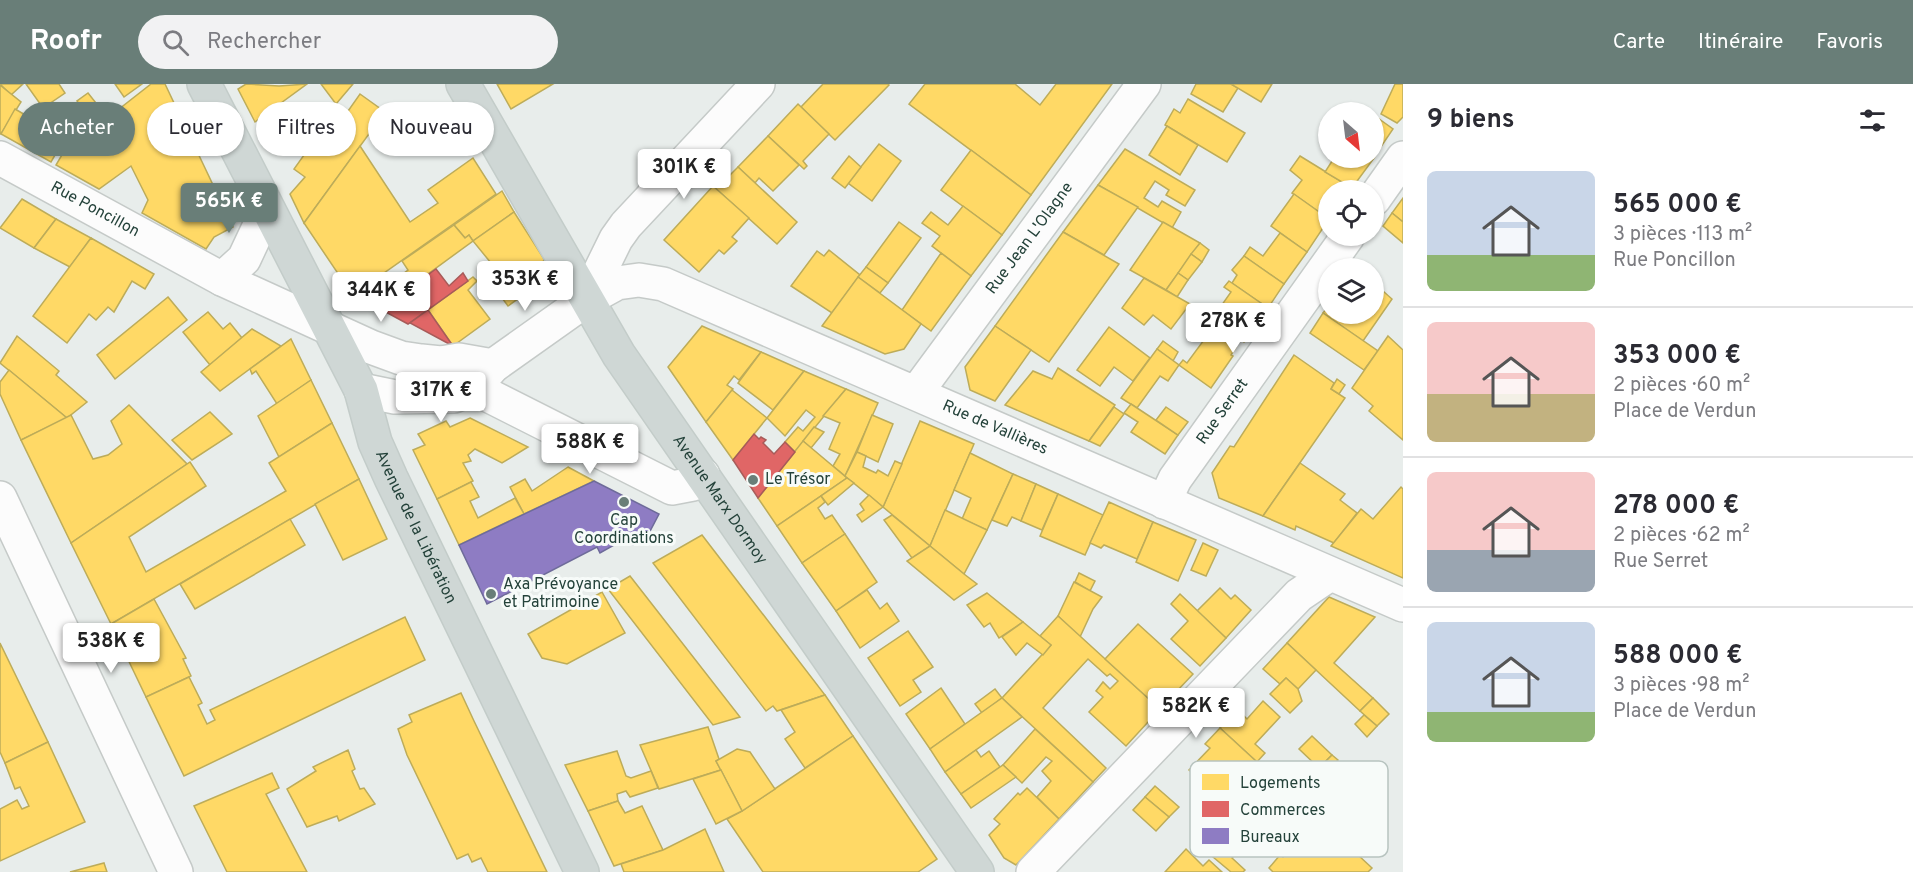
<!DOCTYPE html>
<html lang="fr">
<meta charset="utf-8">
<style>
body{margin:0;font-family:Overpass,sans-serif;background:#f2f2f3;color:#2b2b33;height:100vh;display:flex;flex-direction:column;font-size:22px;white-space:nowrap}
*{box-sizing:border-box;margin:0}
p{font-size:20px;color:#7c7c81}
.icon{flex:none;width:33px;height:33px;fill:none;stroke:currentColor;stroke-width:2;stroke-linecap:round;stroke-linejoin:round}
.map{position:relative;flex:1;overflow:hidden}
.drawer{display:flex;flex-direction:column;background:#fff;width:510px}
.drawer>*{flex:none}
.guide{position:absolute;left:18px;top:18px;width:570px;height:54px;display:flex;gap:12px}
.needle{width:39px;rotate:152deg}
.buttons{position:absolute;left:1318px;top:18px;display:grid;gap:12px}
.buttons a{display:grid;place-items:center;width:66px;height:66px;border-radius:50%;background:#fff;box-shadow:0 2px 4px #0004;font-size:30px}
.price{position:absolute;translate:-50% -51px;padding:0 14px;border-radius:6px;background:#fff;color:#222;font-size:20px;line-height:39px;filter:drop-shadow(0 2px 3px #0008)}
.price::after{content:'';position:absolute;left:50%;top:36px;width:18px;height:14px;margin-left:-9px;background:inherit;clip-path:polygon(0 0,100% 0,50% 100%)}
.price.current{background:#697e78;color:#fff}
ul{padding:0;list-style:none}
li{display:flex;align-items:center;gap:18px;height:150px;padding:0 24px}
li+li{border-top:2px solid #e1e1e2}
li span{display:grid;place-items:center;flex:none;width:168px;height:120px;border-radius:9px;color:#555}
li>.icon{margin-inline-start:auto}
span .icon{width:72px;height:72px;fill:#fffc;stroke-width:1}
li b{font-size:26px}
h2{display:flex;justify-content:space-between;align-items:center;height:72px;padding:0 24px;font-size:26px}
.chip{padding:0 21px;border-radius:27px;background:#fff;box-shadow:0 2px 4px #0004;font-size:21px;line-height:54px}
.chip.current{background:#697e78;color:#fff}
header{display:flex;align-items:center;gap:36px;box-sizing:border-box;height:84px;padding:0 30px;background:#697e78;color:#fff}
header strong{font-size:28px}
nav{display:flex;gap:33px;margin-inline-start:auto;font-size:21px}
.search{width:420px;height:54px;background:#f2f2f3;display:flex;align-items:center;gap:15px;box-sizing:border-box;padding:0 21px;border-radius:33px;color:#7c7c81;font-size:22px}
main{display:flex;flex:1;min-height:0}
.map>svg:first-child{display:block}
.homes{fill:#ffd966;stroke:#bdac59;stroke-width:1.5}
.shops{fill:#e06666;stroke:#a85b59;stroke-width:1.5}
.offices{fill:#8e7cc3;stroke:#6e6b9a;stroke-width:1.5}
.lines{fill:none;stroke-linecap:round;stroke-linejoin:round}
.minor-casing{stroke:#c5cac8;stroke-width:36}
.major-casing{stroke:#c3ccc9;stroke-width:36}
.minor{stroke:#fcfcfc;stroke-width:33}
.major{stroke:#cfd7d5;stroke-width:33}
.poi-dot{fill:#697e78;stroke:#f7fbf9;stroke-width:2}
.labels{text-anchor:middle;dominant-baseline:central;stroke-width:6;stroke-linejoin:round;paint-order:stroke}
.street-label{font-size:16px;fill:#24423a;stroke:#f7fbf9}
.poi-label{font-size:16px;fill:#24423a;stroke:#f7fbf9;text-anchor:start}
.key{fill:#f7fbf9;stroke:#b8c4c0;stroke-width:1.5}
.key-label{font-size:16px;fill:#24423a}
</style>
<header>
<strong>Roofr</strong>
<div class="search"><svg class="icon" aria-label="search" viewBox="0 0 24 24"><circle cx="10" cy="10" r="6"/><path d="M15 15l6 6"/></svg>Rechercher</div>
<nav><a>Carte</a><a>Itinéraire</a><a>Favoris</a></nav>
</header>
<main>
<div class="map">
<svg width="1403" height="788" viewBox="0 0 1403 788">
<rect width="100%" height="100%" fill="#e8edeb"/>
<!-- homes -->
<g class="homes">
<polygon points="0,0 23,0 11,11"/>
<polygon points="26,0 59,0 65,9 43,24"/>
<polygon points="115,0 142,0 124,13"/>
<polygon points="151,0 165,0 233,143 214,153 206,165 142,129 148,116 131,82 99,105 56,81 63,69"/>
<polygon points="246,0 279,2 307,0 255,38 238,5"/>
<polygon points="321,0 353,0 336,20"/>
<polygon points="497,0 553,0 511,25"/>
<polygon points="823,0 888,0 889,1 835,56 801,23"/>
<polygon points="925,0 1015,0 1040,21 1056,0 1112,0 1031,111 909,20"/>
<polygon points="1196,0 1231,0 1238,4 1223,28 1191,10"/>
<polygon points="1231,0 1272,0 1261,18"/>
<polygon points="1395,0 1403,0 1403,33 1397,39 1381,30"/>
<polygon points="0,1 21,18 1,50 0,49"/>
<polygon points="88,9 104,29 92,38 77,17"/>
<polygon points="360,10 385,28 304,139 290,110 305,93 294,85 309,64 313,67 322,54 327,57"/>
<polygon points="1188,15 1245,49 1227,78 1165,41 1174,25 1180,29"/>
<polygon points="798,20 829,50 803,77 807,82 804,85 768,52"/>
<polygon points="15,25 65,54 51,78 1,50"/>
<polygon points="1375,32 1393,45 1374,73 1374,32"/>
<polygon points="1167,42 1198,61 1180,91 1149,71"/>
<polygon points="768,52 799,81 773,107 759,94 755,99 738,83"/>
<polygon points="879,60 901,77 872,117 848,99"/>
<polygon points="360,62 410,138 438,119 428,106 473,74 496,110 357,208 341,194 304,139"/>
<polygon points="1125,65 1195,106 1185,122 1166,111 1169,106 1155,97 1144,114 1158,123 1162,117 1181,128 1172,144 1098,101"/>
<polygon points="971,66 1031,111 1002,151 941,106"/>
<polygon points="849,72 861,83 845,104 832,94"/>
<polygon points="1300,72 1352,104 1350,106 1329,106 1329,135 1292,109 1302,96 1290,86"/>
<polygon points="1334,74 1374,74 1352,104 1325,88"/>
<polygon points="738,83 797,138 777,160 713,102 726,88 730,91"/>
<polygon points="1098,101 1138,123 1104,171 1063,148"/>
<polygon points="713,102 749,134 732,153 737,157 724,170 719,166 699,188 664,156"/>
<polygon points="502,107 514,128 473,157 469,151 465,154 454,141"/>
<polygon points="1294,110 1329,135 1307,168 1271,142"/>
<polygon points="1403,114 1403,138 1392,129"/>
<polygon points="22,115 56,135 34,164 0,144"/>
<polygon points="963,122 1002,151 971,192 932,162 940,152 922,139 931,128 948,141"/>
<polygon points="514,128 544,175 537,201 508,222 482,187 491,179 473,157"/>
<polygon points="1392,129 1403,138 1403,159 1383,142"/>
<polygon points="56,135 91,154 70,183 34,164"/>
<polygon points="899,138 921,154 888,199 866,183"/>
<polygon points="1163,138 1200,159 1166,206 1130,186"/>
<polygon points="454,141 465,154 469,151 473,157 380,225 367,217 408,186 402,177"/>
<polygon points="1063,148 1119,180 1049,278 995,242"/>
<polygon points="1280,149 1307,168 1284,200 1244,172 1250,163 1263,172"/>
<polygon points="91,154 154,190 145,205 132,197 114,228 108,223 96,236 89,230 67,259 33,232"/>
<polygon points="1200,159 1209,166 1202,178 1191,170"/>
<polygon points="829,166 860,191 832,229 791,202 817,167 824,172"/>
<polygon points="941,169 971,192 931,247 902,226"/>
<polygon points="1191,170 1202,178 1188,196 1178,189"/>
<polygon points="1244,172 1284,200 1268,224 1232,199 1237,191 1232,186"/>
<polygon points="866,183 888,199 880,209 858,193"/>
<polygon points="1178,189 1188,196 1177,213 1166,206"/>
<polygon points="473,193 477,197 468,206 490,235 453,262 428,226"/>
<polygon points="858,193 921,240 904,265 885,270 822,242"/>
<polygon points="1144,194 1190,220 1171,245 1153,231 1144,241 1122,224"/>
<polygon points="1229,197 1268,224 1244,258 1212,235 1231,208 1224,203"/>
<polygon points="1374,199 1392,215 1363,257 1323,229 1329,221 1329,230 1374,230"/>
<polygon points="168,213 187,236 115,295 97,271"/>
<polygon points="208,228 223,245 230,239 242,254 210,281 183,248"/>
<polygon points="1323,229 1378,267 1364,286 1310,249"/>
<polygon points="702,242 761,268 739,296 734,292 727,301 733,305 706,338 668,283"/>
<polygon points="995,242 1031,266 995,317 970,306 965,283"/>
<polygon points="1109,243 1150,274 1133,297 1114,283 1100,302 1077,286"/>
<polygon points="252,245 281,262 220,307 201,288"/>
<polygon points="1212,245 1236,263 1231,271 1233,272 1211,304 1179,281 1183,276 1187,279"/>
<polygon points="17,252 59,287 56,291 87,318 67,334 0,279"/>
<polygon points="1388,252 1403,266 1403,356 1369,327 1373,322 1352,304"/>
<polygon points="291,255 311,296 277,320 256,287 252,290 250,285"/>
<polygon points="1163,257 1178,268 1173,277 1157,265"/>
<polygon points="1157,265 1179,281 1168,297 1160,292 1137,324 1121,314"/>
<polygon points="761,268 804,287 773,326 738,299"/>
<polygon points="1294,271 1334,299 1331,305 1345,314 1263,432 1219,414 1212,389 1230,362 1234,363"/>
<polygon points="1058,284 1115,321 1089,357 1005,321 1033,287 1052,295"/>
<polygon points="9,286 67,334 21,356 0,310 0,298"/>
<polygon points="804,287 846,305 795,368 785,358 798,343 803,347 815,333 806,326 785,352 767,334"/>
<polygon points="1337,295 1345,301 1339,310 1331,305"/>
<polygon points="311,296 332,339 279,373 258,332"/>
<polygon points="846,305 878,319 845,392 833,382 840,370 829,365 840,339 823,332"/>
<polygon points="732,306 767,334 733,376 706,338"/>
<polygon points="1131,320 1178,351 1165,370 1131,348 1138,338 1124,329"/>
<polygon points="129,321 187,380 71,459 21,356 71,331 93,375 108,371 122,360 111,337"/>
<polygon points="1114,323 1124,330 1100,362 1089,357"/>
<polygon points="1166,323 1188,338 1178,351 1156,336"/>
<polygon points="210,328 232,350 192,376 172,356"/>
<polygon points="872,331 893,340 878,378 857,368"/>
<polygon points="470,334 528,363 502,379 475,365 468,371 471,377 463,379 473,397 437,415 413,366 425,361 418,350 446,337 450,343"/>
<polygon points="920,337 974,360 930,462 883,423"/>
<polygon points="332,339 359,395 111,540 71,459 190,378 206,402 129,453 146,488 286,407 269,379"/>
<polygon points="814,343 824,348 811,364 803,357"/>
<polygon points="803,357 847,394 777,442 758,414"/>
<polygon points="857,368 866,372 863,383 876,389 878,386 888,392 895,377 902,380 883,423 845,392"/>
<polygon points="970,369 1013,390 987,446 962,435 971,414 954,406"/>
<polygon points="1300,379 1345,410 1340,416 1357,429 1334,459 1296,442 1295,446 1263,432"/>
<polygon points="568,383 594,397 524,430 510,403 525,395 532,407"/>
<polygon points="1013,390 1036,400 1021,437 1012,433 1007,442 992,436"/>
<polygon points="847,394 854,399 828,421 821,412"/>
<polygon points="359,395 387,455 343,476 315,420"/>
<polygon points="471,398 479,413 470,417 478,434 515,414 524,430 459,461 437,415"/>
<polygon points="1036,400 1058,410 1042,446 1021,437"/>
<polygon points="1401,403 1403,405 1403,494 1331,462 1361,425 1373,435"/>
<polygon points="1058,410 1103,431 1085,471 1040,452"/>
<polygon points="869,411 883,423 862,438 857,431 864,426 860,420"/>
<polygon points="821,412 825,418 818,424 825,435 832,431 845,450 802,479 777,442"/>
<polygon points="1109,418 1153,438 1137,475 1104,461 1101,464 1090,459"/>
<polygon points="945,426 987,446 964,490 930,462"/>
<polygon points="892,431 930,462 912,474 884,436"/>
<polygon points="290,435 305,461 195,525 180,500"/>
<polygon points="1153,438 1196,456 1178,497 1136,478"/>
<polygon points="845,450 877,498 836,527 802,479"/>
<polygon points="702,451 825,611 777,627 773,622 766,627 653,479"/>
<polygon points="1203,459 1218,466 1206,492 1191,486"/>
<polygon points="930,462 964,490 977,500 954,516 907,477"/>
<polygon points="1079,489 1095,497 1090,507 1075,498"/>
<polygon points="630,492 740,633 713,641 608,505"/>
<polygon points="1074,498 1102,513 1093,525 1080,553 1058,532"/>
<polygon points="1220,504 1231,515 1235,511 1251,526 1226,554 1197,527"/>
<polygon points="867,506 880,525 887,519 899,537 860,564 836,527"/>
<polygon points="602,508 625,549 567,580 542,574 528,550"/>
<polygon points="987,509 1023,538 999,554 990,539 984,543 967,521"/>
<polygon points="1180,510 1226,554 1200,582 1171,555 1188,537 1171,520"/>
<polygon points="1329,513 1375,533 1334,579 1373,614 1360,627 1287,559"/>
<polygon points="154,515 186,574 183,575 191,592 146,613 111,540"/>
<polygon points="1058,532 1160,625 1126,662 1089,628 1103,613 1096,607 1103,598 1110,605 1118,597 1110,590 1107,592 1088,575 1043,624 1106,684 1093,698 1002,614 1051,561 1040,552"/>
<polygon points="405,533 425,576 184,692 146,613 189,593 202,619 198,621 207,640 215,636 210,626"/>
<polygon points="1023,538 1051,561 1043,571 1027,559 1016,571 1002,553"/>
<polygon points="1138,540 1193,590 1160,625 1105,575"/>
<polygon points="908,547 933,583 913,596 921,608 900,622 868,574"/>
<polygon points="0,559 48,658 5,679 0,668"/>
<polygon points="1287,559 1316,586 1298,605 1286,594 1280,600 1263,585"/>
<polygon points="1286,594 1298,605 1302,617 1290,629 1270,610"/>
<polygon points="941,604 965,640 930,665 906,630"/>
<polygon points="995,605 1002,614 982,629 975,620"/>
<polygon points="461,609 474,637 547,788 488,788 481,774 472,778 468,770 457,775 407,671 398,645 412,638 409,631"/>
<polygon points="825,611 853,652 805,684 785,655 795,648 781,626"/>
<polygon points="1002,614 1022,633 945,688 930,665"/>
<polygon points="1373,614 1389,630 1377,642 1360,627"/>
<polygon points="1263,617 1280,633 1255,660 1265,669 1257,678 1220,644 1237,625 1247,635"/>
<polygon points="1364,631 1377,642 1367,653 1355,640"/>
<polygon points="708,643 719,675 716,677 721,686 659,705 640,661"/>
<polygon points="1220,644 1257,678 1248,688 1252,691 1246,697 1243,695 1222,717 1189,686 1210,664 1205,660"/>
<polygon points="1035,645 1093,698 1059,735 1037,713 1051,697 1042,687 1052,677 1046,673 1022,699 1003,681"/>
<polygon points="853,652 937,775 918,788 763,788 727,735 742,727"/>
<polygon points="1312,652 1332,671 1319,684 1299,665"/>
<polygon points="48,658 85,738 0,777 0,725 17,716 22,725 29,722 20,703 15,705 5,679"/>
<polygon points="737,665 750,668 775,705 742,727 716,677"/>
<polygon points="348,666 355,685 352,687 360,705 364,704 375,720 339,737 337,732 307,743 287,705 316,687 313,683"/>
<polygon points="976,666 981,673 989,667 1000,683 961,710 945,688"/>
<polygon points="617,667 626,692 631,694 651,687 658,704 630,713 626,707 617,710 618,717 588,727 565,681"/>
<polygon points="1332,671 1338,676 1325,689 1319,684"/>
<polygon points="1003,681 1016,693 971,724 961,710"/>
<polygon points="721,686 742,727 716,740 693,695"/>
<polygon points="272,689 279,704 266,710 307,788 227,788 194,722"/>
<polygon points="1155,702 1179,723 1169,733 1145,713"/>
<polygon points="1027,704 1059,735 1016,781 1004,774 989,751 1000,740 994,735 1018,709 1020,711"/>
<polygon points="1145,713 1169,733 1156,747 1133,726"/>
<polygon points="618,717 625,729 642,722 663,766 614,782 588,727"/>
<polygon points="1214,722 1250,754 1232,774 1245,786 1243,788 1231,788 1213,773 1219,767 1194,745"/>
<polygon points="1328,743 1372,784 1368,788 1273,788 1269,784 1280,771 1283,773 1299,756 1310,764"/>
<polygon points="705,745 724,788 624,788 621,780 663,766"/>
<polygon points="1186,765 1203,782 1209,776 1222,788 1165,788"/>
<polygon points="104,779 107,788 70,788"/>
</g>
<!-- shops -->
<g class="shops">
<polygon points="436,185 449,202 463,189 468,197 408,240 380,225"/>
<polygon points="428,226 453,262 410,239"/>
<polygon points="754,350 759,355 761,353 766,356 763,359 774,370 785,358 795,368 758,414 733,376"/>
</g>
<!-- offices -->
<polygon class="offices" points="594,397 659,430 649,449 640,451 634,461 613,453 616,460 600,469 597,463 487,520 459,461"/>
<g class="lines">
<!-- minor casing -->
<g class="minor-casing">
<g id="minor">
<path id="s1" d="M 0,74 L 222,195 L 371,263 L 401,274 L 421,277 L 441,279 L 459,276 L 493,282"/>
<polyline points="1374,115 1403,74"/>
<polyline points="222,195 244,175 267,126"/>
<polyline points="586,216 616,155 626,141 758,0"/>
<polyline points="474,304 672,404 693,400 703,391"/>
<path id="s2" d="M 361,306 L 395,313 L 454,312 L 474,304 L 493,282 L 586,216 L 617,199 L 639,196 L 663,200 L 1403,521"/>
<path id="s3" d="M 916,309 L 1144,0"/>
<polyline points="0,414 176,788"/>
<path id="s4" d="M 1164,418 L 1175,395 L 1348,152"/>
<polyline points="1033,788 1299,511 1330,490"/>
</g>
</g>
<!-- major casing -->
<g class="major-casing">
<g id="major">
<path id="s5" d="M 204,0 L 361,306 L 375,358 L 391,394 L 582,788"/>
<path id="s6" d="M 463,0 L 619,271 L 977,788"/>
</g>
</g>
<!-- minor -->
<use href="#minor" class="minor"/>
<!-- major -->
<use href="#major" class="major"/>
</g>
<!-- markers -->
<g class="poi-dot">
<circle cx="753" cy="396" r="6"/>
<circle cx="624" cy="418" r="6"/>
<circle cx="491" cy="510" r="6"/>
</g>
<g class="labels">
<!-- street labels -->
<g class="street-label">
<text stroke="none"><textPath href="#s1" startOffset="108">Rue Poncillon</textPath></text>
<text stroke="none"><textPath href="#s3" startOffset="192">Rue Jean L'Olagne</textPath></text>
<text stroke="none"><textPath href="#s4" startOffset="108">Rue Serret</textPath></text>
<text stroke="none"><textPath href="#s2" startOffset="702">Rue de Vallières</textPath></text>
<text stroke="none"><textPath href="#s6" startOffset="489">Avenue Marx Dormoy</textPath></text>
<text stroke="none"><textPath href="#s5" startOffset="492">Avenue de la Libération</textPath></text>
</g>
<!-- poi labels -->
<g class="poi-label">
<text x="765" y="396">Le Trésor</text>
<text x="624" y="437" text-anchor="middle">Cap<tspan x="624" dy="18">Coordinations</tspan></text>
<text x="503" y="501">Axa Prévoyance<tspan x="503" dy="18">et Patrimoine</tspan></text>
</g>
</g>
<!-- legend -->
<rect x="1190" y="677" width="198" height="96" rx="9" class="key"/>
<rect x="1202" y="690" width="27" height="16" fill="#ffd966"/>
<rect x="1202" y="717" width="27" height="16" fill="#e06666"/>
<rect x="1202" y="744" width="27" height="16" fill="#8e7cc3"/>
<g class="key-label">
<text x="1240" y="704">Logements</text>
<text x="1240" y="731">Commerces</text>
<text x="1240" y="758">Bureaux</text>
</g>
</svg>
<div class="buttons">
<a><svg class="needle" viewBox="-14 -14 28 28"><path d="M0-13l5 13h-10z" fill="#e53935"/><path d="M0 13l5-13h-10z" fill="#7c7c81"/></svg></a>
<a><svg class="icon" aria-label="locate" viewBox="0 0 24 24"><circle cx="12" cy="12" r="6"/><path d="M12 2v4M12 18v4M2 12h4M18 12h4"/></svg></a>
<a><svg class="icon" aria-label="layers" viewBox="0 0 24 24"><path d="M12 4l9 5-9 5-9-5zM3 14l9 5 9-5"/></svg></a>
</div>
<b class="price" style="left:684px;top:116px">301K €</b>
<b class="price current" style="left:229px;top:150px">565K €</b>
<b class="price" style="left:525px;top:228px">353K €</b>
<b class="price" style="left:381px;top:239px">344K €</b>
<b class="price" style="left:1233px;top:270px">278K €</b>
<b class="price" style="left:441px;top:339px">317K €</b>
<b class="price" style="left:590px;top:391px">588K €</b>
<b class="price" style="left:111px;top:590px">538K €</b>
<b class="price" style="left:1196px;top:655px">582K €</b>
<div class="guide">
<a class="chip current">Acheter</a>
<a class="chip">Louer</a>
<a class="chip">Filtres</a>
<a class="chip">Nouveau</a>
</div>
</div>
<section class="drawer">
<h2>9 biens<svg class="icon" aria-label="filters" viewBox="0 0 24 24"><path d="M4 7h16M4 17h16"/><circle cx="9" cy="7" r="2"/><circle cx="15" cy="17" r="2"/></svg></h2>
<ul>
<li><span style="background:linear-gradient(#c9d6e8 70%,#8fb573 0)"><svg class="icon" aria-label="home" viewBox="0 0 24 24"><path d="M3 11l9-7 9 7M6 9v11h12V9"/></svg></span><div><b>565 000 €</b><p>3 pièces · 113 m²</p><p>Rue Poncillon</p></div></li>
<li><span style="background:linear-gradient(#f6c9c9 60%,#c2b280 0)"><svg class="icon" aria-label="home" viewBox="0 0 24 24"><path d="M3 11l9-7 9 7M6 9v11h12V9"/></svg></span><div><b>353 000 €</b><p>2 pièces · 60 m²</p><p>Place de Verdun</p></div></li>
<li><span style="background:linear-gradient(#f6c9c9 65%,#9aa5b1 0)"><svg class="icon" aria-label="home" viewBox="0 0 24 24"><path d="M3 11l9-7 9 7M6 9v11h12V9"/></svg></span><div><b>278 000 €</b><p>2 pièces · 62 m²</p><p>Rue Serret</p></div></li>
<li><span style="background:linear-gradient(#c9d6e8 75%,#8fb573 0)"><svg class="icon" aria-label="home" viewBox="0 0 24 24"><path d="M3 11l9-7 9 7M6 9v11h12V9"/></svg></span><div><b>588 000 €</b><p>3 pièces · 98 m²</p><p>Place de Verdun</p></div></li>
</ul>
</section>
</main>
